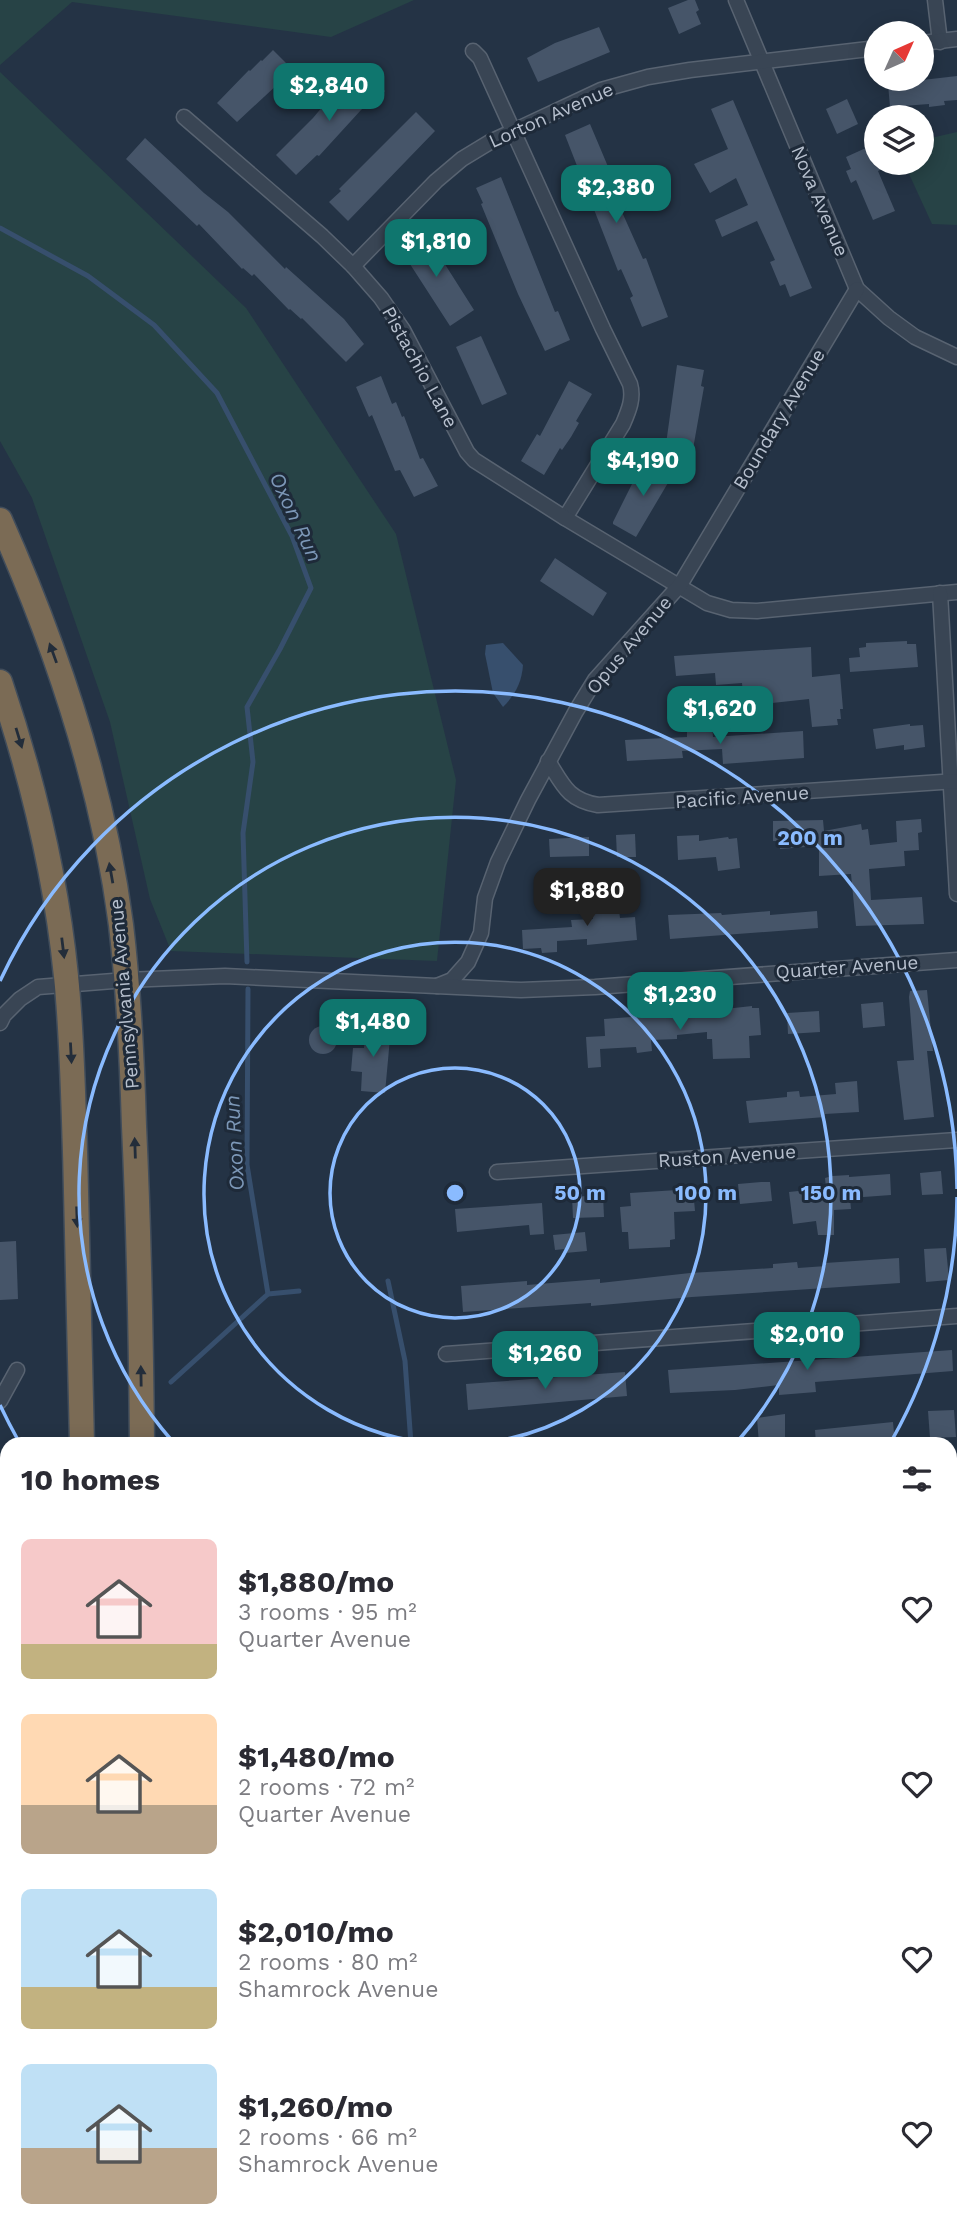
<!DOCTYPE html>
<meta charset="utf-8">
<style>
body{margin:0;font-family:"Work Sans",sans-serif;background:#f7f7f7;color:#2b2b33;height:100vh;display:flex;flex-direction:column;font-size:26px;white-space:nowrap}
*{box-sizing:border-box;margin:0}
p{font-size:23px;color:#7c7c81}
.icon{flex:none;width:38px;height:38px;fill:none;stroke:currentColor;stroke-width:2;stroke-linecap:round;stroke-linejoin:round}
.map{position:relative;flex:1;overflow:hidden}
.drawer{position:absolute;left:0px;top:1437px;width:957px;height:800px;display:flex;flex-direction:column;background:#fff;border-radius:21px 21px 0 0;box-shadow:0 4px 18px #0003}
.drawer>*{flex:none}
.needle{width:46px;rotate:45deg}
.buttons{position:absolute;left:864px;top:21px;display:grid;gap:14px}
.buttons a{display:grid;place-items:center;width:70px;height:70px;border-radius:50%;background:#fff;box-shadow:0 4px 18px #0003;font-size:35px}
.price{position:absolute;translate:-50% -60px;padding:0 16px;border-radius:14px;background:#0f766e;color:#fff;font-size:23px;line-height:46px;filter:drop-shadow(0 2px 4px #0008)}
.price::after{content:'';position:absolute;left:50%;top:42px;width:21px;height:16px;margin-left:-10px;background:inherit;clip-path:polygon(0 0,100% 0,50% 100%)}
.price.selected{background:#222;color:#fff}
ul{padding:0;list-style:none}
li{display:flex;align-items:center;gap:21px;height:175px;padding:0 21px}
li span{display:grid;place-items:center;flex:none;width:196px;height:140px;border-radius:10px;color:#555}
li>.icon{margin-inline-start:auto}
span .icon{width:84px;height:84px;fill:#fffc;stroke-width:1}
li b{font-size:30px}
h2{display:flex;justify-content:space-between;align-items:center;height:84px;padding:0 21px;font-size:30px}
.map>svg:first-child{display:block}
.green{fill:#274346}
.water{fill:#374f6d}
.lines{fill:none;stroke-linecap:round;stroke-linejoin:round}
.stream{stroke:#374f6d;stroke-width:5}
.building{fill:#465569}
.lane-casing{stroke:#586371;stroke-width:10}
.street-casing{stroke:#586371;stroke-width:17}
.highway-casing{stroke:#414d5b;stroke-width:27}
.lane{stroke:#394554;stroke-width:7}
.street{stroke:#394554;stroke-width:14}
.highway{stroke:#7b6b55;stroke-width:24}
.oneway{fill:#232d3a}
.ring{fill:none;stroke:#8abbff;stroke-width:3.5}
.labels{text-anchor:middle;dominant-baseline:central;stroke-width:6;stroke-linejoin:round;paint-order:stroke}
.street-label{font-size:19px;fill:#b7c0ce;stroke:#1e2a39}
.water-label{font-size:21px;font-style:italic;fill:#7c97b7;stroke:#1e2a39}
.centre{fill:#8abbff;stroke:#1e2a39;stroke-width:3.5}
.ring-label{font-size:21px;text-anchor:middle;font-weight:bold;fill:#8abbff;stroke:#1e2a39;stroke-width:6;stroke-linejoin:round;paint-order:stroke}
</style>
<div class="map">
<svg width="957" height="2236" viewBox="0 0 957 2236">
<rect width="100%" height="100%" fill="#243345"/>
<!-- green -->
<g class="green">
<polygon points="0,0 414,0 331,37 72,2 0,65"/>
<polygon points="0,72 246,308 396,534 456,780 437,961 171,951 150,899 110,722 32,498 0,441"/>
<polygon points="957,132 957,225 932,224 904,163 922,163 922,140"/>
<polygon points="460,2230 639,2230 641,2236 463,2236"/>
</g>
<!-- water -->
<path class="water" d="M 503,643 L 523,665 C 522,682 515,695 503,707 L 493,693 L 485,654 L 486,645 Z"/>
<g class="lines">
<!-- stream -->
<g class="stream">
<polyline points="0,228 88,276 154,325 217,393 292,536 311,588 280,649 247,707 253,762 243,833 247,962"/>
<polyline points="388,1281 405,1361 411,1444"/>
<polyline points="268,1294 299,1291"/>
<polyline points="171,1382 268,1294 247,1165 248,989"/>
<polyline points="578,2230 582,2236"/>
</g>
</g>
<!-- building -->
<g class="building">
<polygon points="688,0 695,0 699,10 696,12 701,24 679,34 668,8"/>
<polygon points="599,27 610,52 538,82 527,58 555,43"/>
<polygon points="273,50 293,70 237,122 217,103 249,70 250,71 261,60 262,61"/>
<polygon points="364,71 385,91 374,102 372,100 361,110 319,156 317,155 296,175 276,155 313,118 328,100 330,101"/>
<polygon points="957,76 957,100 944,101 945,105 929,107 929,104 890,107 888,84"/>
<polygon points="847,99 858,124 837,134 826,109"/>
<polygon points="733,100 812,288 790,297 785,284 780,286 770,262 775,260 757,221 722,237 715,220 748,205 736,178 710,193 694,164 728,149 711,109"/>
<polygon points="416,112 435,131 348,221 329,202 341,191 339,189"/>
<polygon points="590,124 620,195 617,196 622,212 643,259 646,258 668,317 642,327 630,298 633,296 621,269 618,271 565,135"/>
<polygon points="145,138 204,193 228,212 285,269 286,267 344,319 364,344 346,362 302,318 301,319 290,309 289,310 254,274 252,276 243,268 242,269 199,224 197,226 126,159"/>
<polygon points="868,147 873,160 877,158 877,163 884,163 886,167 878,171 895,211 873,220 856,180 851,183 846,171 851,169 846,157"/>
<polygon points="501,177 555,312 558,311 570,340 545,351 518,294 481,204 483,203 476,188"/>
<polygon points="421,233 440,259 441,258 474,310 450,326 408,261 407,263 397,249"/>
<polygon points="481,336 507,394 482,405 456,347"/>
<polygon points="677,365 704,370 701,386 704,387 693,449 666,444"/>
<polygon points="381,376 392,404 396,402 402,417 404,416 420,459 423,458 438,486 414,497 400,470 395,471 372,415 369,417 356,387"/>
<polygon points="569,381 592,394 576,421 579,423 571,437 562,450 560,448 544,475 521,461 537,434 540,436"/>
<polygon points="652,458 675,471 636,537 613,524 613,522 633,482 637,485"/>
<polygon points="555,558 607,593 593,616 540,581"/>
<polygon points="907,641 907,644 916,644 918,667 850,672 849,658 860,657 859,648 866,647 866,643"/>
<polygon points="811,647 812,677 840,674 843,709 840,709 841,719 837,719 838,725 812,727 809,699 763,704 762,701 744,704 742,683 716,685 715,673 676,676 674,656"/>
<polygon points="712,724 713,737 803,731 804,758 723,764 722,749 682,751 683,758 627,761 625,740 687,737 687,725"/>
<polygon points="910,724 910,726 923,725 925,747 904,750 904,745 876,749 873,729"/>
<polygon points="921,819 922,832 918,833 919,850 904,851 905,866 869,869 871,900 922,897 924,924 856,926 851,874 819,876 819,846 780,849 780,841 773,841 773,821 823,820 824,831 861,824 862,830 868,829 870,845 897,842 896,821"/>
<polygon points="635,834 636,857 617,857 616,835"/>
<polygon points="699,835 699,841 728,837 729,839 737,838 740,868 718,871 716,857 678,860 677,836"/>
<polygon points="589,837 589,856 550,857 549,839"/>
<polygon points="617,895 620,918 635,917 637,940 587,945 587,939 557,941 557,952 542,953 541,948 523,949 522,930 572,927 571,920 593,919 590,897"/>
<polygon points="770,911 770,915 817,911 818,928 670,939 668,915 721,913 722,915"/>
<polygon points="927,990 933,1051 927,1051 934,1117 904,1120 897,1061 914,1060 909,997 910,991"/>
<polygon points="883,1002 885,1026 863,1028 861,1004"/>
<polygon points="752,1006 752,1008 759,1008 761,1035 749,1036 750,1058 713,1059 712,1039 707,1039 707,1032 677,1035 677,1039 651,1040 652,1051 637,1053 636,1047 600,1049 601,1067 588,1068 586,1037 605,1036 604,1019 698,1012"/>
<polygon points="819,1011 820,1032 788,1034 787,1013"/>
<polygon points="366,1025 391,1027 385,1093 361,1091 362,1072 351,1071 353,1048 364,1048"/>
<circle cx="323" cy="1040" r="14"/>
<polygon points="857,1081 859,1112 825,1114 825,1117 749,1123 746,1101 787,1097 787,1092 799,1091 800,1097 836,1094 835,1083"/>
<polygon points="941,1171 943,1194 922,1195 920,1173"/>
<polygon points="890,1174 891,1195 850,1198 851,1209 834,1210 834,1235 818,1235 816,1221 793,1224 789,1192 826,1188 825,1178 832,1176 849,1175 849,1177"/>
<polygon points="761,1182 770,1182 772,1201 740,1204 738,1184"/>
<polygon points="693,1189 695,1211 674,1212 675,1239 670,1240 670,1247 629,1249 628,1232 622,1232 620,1207 631,1206 630,1193"/>
<polygon points="603,1195 604,1217 573,1218 572,1197"/>
<polygon points="542,1203 544,1234 530,1235 529,1225 457,1232 455,1209"/>
<polygon points="585,1232 587,1251 565,1253 565,1249 555,1250 553,1235"/>
<polygon points="16,1241 18,1299 0,1300 0,1242"/>
<polygon points="946,1248 949,1280 926,1282 924,1249"/>
<polygon points="899,1258 900,1283 692,1297 591,1306 591,1303 463,1312 461,1286 527,1281 527,1285 600,1279 600,1283 690,1273 773,1268 773,1264 797,1262 798,1268 826,1266 825,1263"/>
<polygon points="952,1350 953,1371 815,1382 816,1392 779,1395 779,1385 735,1390 670,1393 668,1370"/>
<polygon points="625,1372 627,1396 468,1410 466,1384"/>
<polygon points="954,1410 956,1437 930,1438 928,1411"/>
<polygon points="785,1414 785,1444 759,1444 757,1418"/>
<polygon points="893,1422 895,1444 816,1444 815,1430"/>
</g>
<g class="lines">
<!-- lane casing -->
<g class="lane-casing">
<g id="lane">
<polyline points="950,1996 957,1996"/>
<polyline points="950,2048 957,2049"/>
<polyline points="0,2089 7,2082"/>
<polyline points="950,2131 957,2131"/>
<polyline points="240,2230 240,2236"/>
<polyline points="387,2230 387,2236"/>
<polyline points="661,2230 663,2236"/>
<polyline points="718,2230 721,2236"/>
</g>
</g>
<!-- street casing -->
<g class="street-casing">
<g id="street">
<polyline points="736,0 857,289 889,318 915,337 957,357"/>
<polyline points="935,0 940,42"/>
<polyline points="922,43 957,39"/>
<path d="M 473,51 L 480,58 L 603,329 L 630,384 C 634,398 629,410 623,424 L 565,518"/>
<polyline points="184,117 322,236 353,266 381,298 403,330 467,452 474,460 565,518 707,603 731,610 757,611 957,592"/>
<polyline points="353,266 436,181 462,159 490,142 601,90 648,77 690,70 877,48"/>
<polyline points="940,593 957,894"/>
<path d="M 548,761 C 563,785 568,800 598,805 L 957,781"/>
<polyline points="437,986 452,980 468,962 481,933 485,898 498,862 528,800 576,711 595,680 680,585 857,289"/>
<polyline points="0,1023 4,1015 20,999 38,987 126,980 225,976 521,990 595,987 957,960"/>
<polyline points="497,1172 957,1140"/>
<polyline points="446,1354 957,1316"/>
<polyline points="0,1401 17,1370"/>
<polyline points="950,1471 957,1470"/>
<polyline points="950,1865 957,1871"/>
</g>
</g>
<!-- highway casing -->
<g class="highway-casing">
<g id="highway">
<path d="M 0,520 C 56,646 103,787 121,925 C 129,991 132,1059 134,1126 C 139,1232 141,1338 142,1444"/>
<path d="M 0,682 C 32,777 56,876 66,976 C 72,1034 73,1093 75,1152 C 78,1249 80,1346 82,1444"/>
<polyline points="99,2230 99,2236"/>
<polyline points="159,2230 159,2236"/>
</g>
</g>
<!-- lane -->
<use href="#lane" class="lane"/>
<!-- street -->
<use href="#street" class="street"/>
<!-- highway -->
<use href="#highway" class="highway"/>
</g>
<!-- one-way arrows -->
<defs><path id="oneway-solid" d="M-6-.8H1V-3.2L6.5 0L1 3.2V.8H-6Z" transform="scale(1.75)"/></defs>
<g class="oneway">
<use href="#oneway-solid" transform="translate(53 653) rotate(-110)"/>
<use href="#oneway-solid" transform="translate(19 738) rotate(73)"/>
<use href="#oneway-solid" transform="translate(111 873) rotate(-100)"/>
<use href="#oneway-solid" transform="translate(63 948) rotate(83)"/>
<use href="#oneway-solid" transform="translate(71 1053) rotate(87)"/>
<use href="#oneway-solid" transform="translate(135 1148) rotate(-92)"/>
<use href="#oneway-solid" transform="translate(77 1217) rotate(88)"/>
<use href="#oneway-solid" transform="translate(141 1376) rotate(-91)"/>
</g>
<!-- distance rings -->
<g class="ring">
<circle cx="455" cy="1193" r="125"/>
<path d="M442 1444A251 251 0 1 1 468 1444"/>
<path d="M173 1442A376 376 0 1 1 737 1442"/>
<path d="M957 1197A502 502 0 0 1 892 1440M18 1440A502 502 0 0 1 0 1405M0 981A502 502 0 0 1 957 1189"/>
</g>
<g class="labels">
<!-- street labels -->
<g class="street-label">
<text transform="translate(551 115) rotate(-24)">Lorton Avenue</text>
<text transform="translate(820 201) rotate(67)">Nova Avenue</text>
<text transform="translate(420 367) rotate(61)">Pistachio Lane</text>
<text transform="translate(779 419) rotate(-59)">Boundary Avenue</text>
<text transform="translate(629 645) rotate(-50)">Opus Avenue</text>
<text transform="translate(742 797) rotate(-4)">Pacific Avenue</text>
<text transform="translate(847 967) rotate(-4)">Quarter Avenue</text>
<text transform="translate(124 994) rotate(-95)">Pennsylvania Avenue</text>
<text transform="translate(727 1156) rotate(-4)">Ruston Avenue</text>
</g>
<!-- water labels -->
<g class="water-label">
<text transform="translate(296 517) rotate(65)">Oxon Run</text>
<text transform="translate(234 1143) rotate(-93)">Oxon Run</text>
</g>
</g>
<circle cx="455" cy="1193" r="10" class="centre"/>
<g class="ring-label">
<text x="810" y="845">200 m</text>
<text x="580" y="1200">50 m</text>
<text x="706" y="1200">100 m</text>
<text x="831" y="1200">150 m</text>
</g>
</svg>
<div class="buttons">
<a><svg class="needle" viewBox="-14 -14 28 28"><path d="M0-13l5 13h-10z" fill="#e53935"/><path d="M0 13l5-13h-10z" fill="#7c7c81"/></svg></a>
<a><svg class="icon" aria-label="layers" viewBox="0 0 24 24"><path d="M12 4l9 5-9 5-9-5zM3 14l9 5 9-5"/></svg></a>
</div>
<b class="price" style="left:329px;top:123px">$2,840</b>
<b class="price" style="left:616px;top:225px">$2,380</b>
<b class="price" style="left:436px;top:279px">$1,810</b>
<b class="price" style="left:643px;top:498px">$4,190</b>
<b class="price" style="left:720px;top:746px">$1,620</b>
<b class="price selected" style="left:587px;top:928px">$1,880</b>
<b class="price" style="left:680px;top:1032px">$1,230</b>
<b class="price" style="left:373px;top:1059px">$1,480</b>
<b class="price" style="left:807px;top:1372px">$2,010</b>
<b class="price" style="left:545px;top:1391px">$1,260</b>
<section class="drawer">
<h2>10 homes<svg class="icon" aria-label="filters" viewBox="0 0 24 24"><path d="M4 7h16M4 17h16"/><circle cx="9" cy="7" r="2"/><circle cx="15" cy="17" r="2"/></svg></h2>
<ul>
<li><span style="background:linear-gradient(#f6c9c9 75%,#c2b280 0)"><svg class="icon" aria-label="home" viewBox="0 0 24 24"><path d="M3 11l9-7 9 7M6 9v11h12V9"/></svg></span><div><b>$1,880/mo</b><p>3 rooms · 95 m²</p><p>Quarter Avenue</p></div><svg class="icon" aria-label="heart" viewBox="0 0 24 24"><path d="M12 20l-8-8c-3-5 5-10 8-4 3-6 11-1 8 4z"/></svg></li>
<li><span style="background:linear-gradient(#ffd9b3 65%,#b9a48a 0)"><svg class="icon" aria-label="home" viewBox="0 0 24 24"><path d="M3 11l9-7 9 7M6 9v11h12V9"/></svg></span><div><b>$1,480/mo</b><p>2 rooms · 72 m²</p><p>Quarter Avenue</p></div><svg class="icon" aria-label="heart" viewBox="0 0 24 24"><path d="M12 20l-8-8c-3-5 5-10 8-4 3-6 11-1 8 4z"/></svg></li>
<li><span style="background:linear-gradient(#bfe0f5 70%,#c2b280 0)"><svg class="icon" aria-label="home" viewBox="0 0 24 24"><path d="M3 11l9-7 9 7M6 9v11h12V9"/></svg></span><div><b>$2,010/mo</b><p>2 rooms · 80 m²</p><p>Shamrock Avenue</p></div><svg class="icon" aria-label="heart" viewBox="0 0 24 24"><path d="M12 20l-8-8c-3-5 5-10 8-4 3-6 11-1 8 4z"/></svg></li>
<li><span style="background:linear-gradient(#bfe0f5 60%,#b9a48a 0)"><svg class="icon" aria-label="home" viewBox="0 0 24 24"><path d="M3 11l9-7 9 7M6 9v11h12V9"/></svg></span><div><b>$1,260/mo</b><p>2 rooms · 66 m²</p><p>Shamrock Avenue</p></div><svg class="icon" aria-label="heart" viewBox="0 0 24 24"><path d="M12 20l-8-8c-3-5 5-10 8-4 3-6 11-1 8 4z"/></svg></li>
</ul>
</section>
</div>
